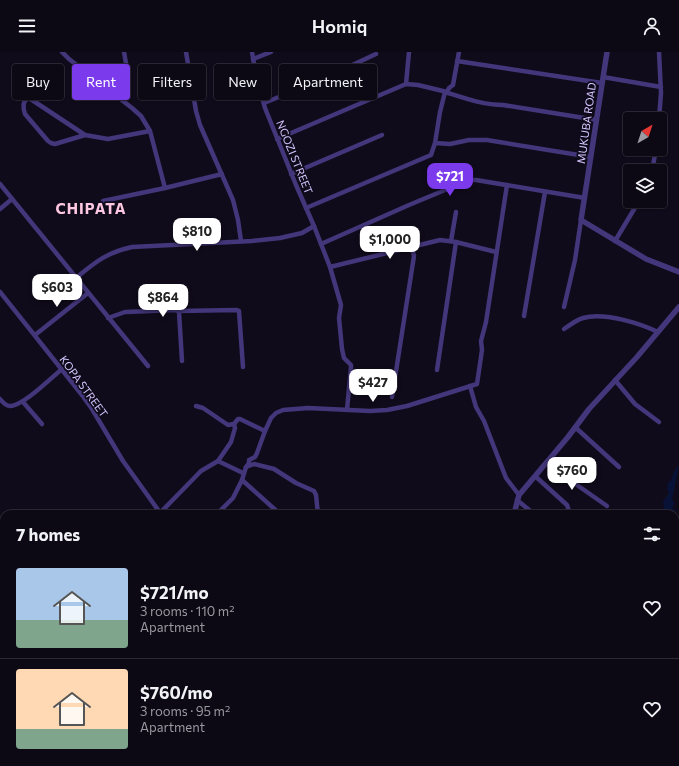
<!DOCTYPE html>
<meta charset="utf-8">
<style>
body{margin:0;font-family:Commissioner,sans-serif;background:#1a1622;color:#f1f3f6;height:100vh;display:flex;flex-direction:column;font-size:15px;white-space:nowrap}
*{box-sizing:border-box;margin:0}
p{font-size:13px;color:#9a9aa0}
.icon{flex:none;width:22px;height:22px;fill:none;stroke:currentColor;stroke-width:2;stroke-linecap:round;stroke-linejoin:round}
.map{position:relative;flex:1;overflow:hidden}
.drawer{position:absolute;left:0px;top:458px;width:679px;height:256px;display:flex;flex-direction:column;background:#0c0814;border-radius:12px 12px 0 0;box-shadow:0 1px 3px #0004,0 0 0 1px #2c2934}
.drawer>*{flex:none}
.banner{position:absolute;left:12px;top:12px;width:400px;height:36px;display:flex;gap:8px}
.needle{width:26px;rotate:39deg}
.buttons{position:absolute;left:623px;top:60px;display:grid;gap:8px}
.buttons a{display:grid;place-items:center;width:44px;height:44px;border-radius:4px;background:#0c0814;box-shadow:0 1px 3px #0004,0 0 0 1px #2c2934;font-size:20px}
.price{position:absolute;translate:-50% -34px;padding:0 9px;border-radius:8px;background:#fff;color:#222;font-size:13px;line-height:26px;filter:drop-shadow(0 1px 2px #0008)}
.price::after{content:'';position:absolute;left:50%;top:24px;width:12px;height:9px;margin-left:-6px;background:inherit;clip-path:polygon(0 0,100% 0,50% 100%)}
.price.current{background:#7c3aed;color:#fff}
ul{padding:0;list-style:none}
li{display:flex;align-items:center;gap:12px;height:100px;padding:0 16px}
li+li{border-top:1px solid #2c2934}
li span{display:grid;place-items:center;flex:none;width:112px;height:80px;border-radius:4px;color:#555}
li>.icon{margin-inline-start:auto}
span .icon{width:48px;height:48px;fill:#fffc;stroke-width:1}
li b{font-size:17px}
h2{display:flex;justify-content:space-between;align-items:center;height:48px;padding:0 16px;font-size:17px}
.chip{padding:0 14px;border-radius:4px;background:#0c0814;box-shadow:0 1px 3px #0004,0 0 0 1px #2c2934;font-size:14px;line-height:36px}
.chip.current{background:#7c3aed;color:#fff}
header{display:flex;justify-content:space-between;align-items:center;height:52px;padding:0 16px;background:#0c0814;font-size:18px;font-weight:600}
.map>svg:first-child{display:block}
.water{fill:#081237}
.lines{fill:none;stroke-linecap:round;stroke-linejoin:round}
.river{stroke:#081237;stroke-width:7}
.minor{stroke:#43367a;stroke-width:4.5}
.tertiary{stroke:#43367a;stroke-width:5.5}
.labels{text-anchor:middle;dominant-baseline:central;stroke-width:3.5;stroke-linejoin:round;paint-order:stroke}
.street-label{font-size:11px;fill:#d5c6ff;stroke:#100b1b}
.district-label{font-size:15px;font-weight:bold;letter-spacing:1px;fill:#ffc8e2;stroke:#100b1b}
</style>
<header><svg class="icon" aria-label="menu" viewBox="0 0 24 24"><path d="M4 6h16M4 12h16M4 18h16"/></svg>Homiq<svg class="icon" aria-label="person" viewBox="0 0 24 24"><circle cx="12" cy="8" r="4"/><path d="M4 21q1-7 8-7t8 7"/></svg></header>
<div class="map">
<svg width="679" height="714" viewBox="0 0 679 714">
<rect width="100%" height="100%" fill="#100b1b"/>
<!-- water -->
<g class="water">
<polygon points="679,413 672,447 675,451 672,456 675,458 676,468 679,473 679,570 675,576 675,500 678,488 677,475 675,474 675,462 661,462 664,455 663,450 669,441 667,437 668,430 670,430 675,418"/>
<polygon points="421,710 496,710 486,714 410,714"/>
<polygon points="546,710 575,710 571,714 544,714"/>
</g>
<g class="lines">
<!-- river -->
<polyline class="river" points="521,714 527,711 546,714"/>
<!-- minor -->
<g class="minor">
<polyline points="62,0 69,7 132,56 141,64 150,79 165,136"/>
<polyline points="186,0 196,59 200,73 233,148 238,168 241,189"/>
<polyline points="252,0 256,24 265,56 296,133 314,174 330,215 341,253 339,266 342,297 344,306 351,313 351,315 347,358"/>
<polyline points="659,0 661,41 659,67"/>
<polyline points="253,7 271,0"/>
<polyline points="457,9 602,31"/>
<polyline points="603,25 661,35"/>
<polyline points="406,32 409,0"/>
<path d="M 445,40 C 464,46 483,53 503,53 L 597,68"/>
<path d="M 116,44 C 132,30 127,19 124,0"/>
<polyline points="264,51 316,30 376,2"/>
<path d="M 85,83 L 55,92 L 51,91 L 48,89 L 25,62 C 23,56 22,48 29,46 L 85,83 L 108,87 L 150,79"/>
<polyline points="277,87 406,32 418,33 447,40"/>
<polyline points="435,91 450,92 469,88 487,88 591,105"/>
<polyline points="652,119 656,97"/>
<polyline points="291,122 382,83"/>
<polyline points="0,132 148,314"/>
<polyline points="103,149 165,136 222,122"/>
<polyline points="306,156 431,103 435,91 440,60 445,40 447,40 449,36 453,33 459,0"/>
<polyline points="0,157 12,147"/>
<polyline points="451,189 456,160"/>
<polyline points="615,189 639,149"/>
<polyline points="321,192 409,153 469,128 476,128 585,146"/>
<polyline points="330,215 440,188 456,190 496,200"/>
<path d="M 76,226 C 95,210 108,200 132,195 L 252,189 L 280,186 L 302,181 L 314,174"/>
<polyline points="0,240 82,343 92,357 123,409 161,462"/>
<polyline points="564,255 575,208 581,168"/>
<polyline points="178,259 237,258 239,259 243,315"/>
<polyline points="524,264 545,140"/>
<polyline points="108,266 125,260 176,258 179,260 182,309"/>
<path d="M 564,277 C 570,273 576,268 583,266 C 604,260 639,271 658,280"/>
<polyline points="35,283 88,241"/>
<polyline points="437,318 456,190"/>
<polyline points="615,328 635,352 659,370"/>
<polyline points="470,334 476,355 484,369 506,426 519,443"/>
<polyline points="392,345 414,204 413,200 408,195"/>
<path d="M 0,347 C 3,350 5,354 10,354 C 23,354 51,326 62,317"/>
<polyline points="23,350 42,372"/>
<polyline points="234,372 238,367 240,367 265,379"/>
<polyline points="575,375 619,415"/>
<polyline points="550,407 561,416 577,433 607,454"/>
<polyline points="218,409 243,421"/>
<polyline points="246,415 249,411 249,408 255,405 257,401 265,379 271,366 276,361 283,358 308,356 370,359 387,358 407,354 477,332 482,298 481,289 486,270 507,133"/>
<polyline points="535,424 567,453 570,462"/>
<polyline points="242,428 280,462"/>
<polyline points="517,448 534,462"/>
<polyline points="160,461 201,419 218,409 231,390 235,376 234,372 228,373 203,356 196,354"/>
<polyline points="217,462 233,446 242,428 246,415 254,412 274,417 296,431 314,439 316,443 318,462"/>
<polyline points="0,494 4,490"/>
<polyline points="0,518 4,525"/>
<polyline points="0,542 4,531"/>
<polyline points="0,564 4,565"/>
<polyline points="121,714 124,710"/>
</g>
<!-- tertiary -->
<g class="tertiary">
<polyline points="607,0 581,168 646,207 679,220"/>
<polyline points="514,462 519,443 568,385 589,357 637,305 679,255"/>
<polyline points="239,714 251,710"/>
</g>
</g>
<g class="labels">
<!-- street labels -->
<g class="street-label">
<text transform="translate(586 71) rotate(-82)">MUKUBA ROAD</text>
<text transform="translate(295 105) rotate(68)">NGOZI STREET</text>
<text transform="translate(84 334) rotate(54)">KOPA STREET</text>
</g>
<!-- district labels -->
<g class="district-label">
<text x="91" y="156">CHIPATA</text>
</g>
</g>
</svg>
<div class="buttons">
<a><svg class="needle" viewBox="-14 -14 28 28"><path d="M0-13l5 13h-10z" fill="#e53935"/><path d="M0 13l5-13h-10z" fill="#9a9aa0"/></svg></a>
<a><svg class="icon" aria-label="layers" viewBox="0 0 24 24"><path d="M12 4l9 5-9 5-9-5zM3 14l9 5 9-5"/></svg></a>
</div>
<b class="price current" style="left:450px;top:145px">$721</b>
<b class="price" style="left:197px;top:200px">$810</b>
<b class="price" style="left:390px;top:208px">$1,000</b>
<b class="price" style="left:57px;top:256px">$603</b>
<b class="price" style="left:163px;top:266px">$864</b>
<b class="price" style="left:373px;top:351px">$427</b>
<b class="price" style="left:572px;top:439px">$760</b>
<div class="banner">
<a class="chip">Buy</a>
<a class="chip current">Rent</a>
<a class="chip">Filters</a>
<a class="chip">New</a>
<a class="chip">Apartment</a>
</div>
<section class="drawer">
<h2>7 homes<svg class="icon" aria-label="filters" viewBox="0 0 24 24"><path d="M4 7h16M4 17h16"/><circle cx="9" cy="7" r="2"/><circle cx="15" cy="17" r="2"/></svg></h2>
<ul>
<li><span style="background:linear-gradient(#a9c7e8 65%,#7fa58c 0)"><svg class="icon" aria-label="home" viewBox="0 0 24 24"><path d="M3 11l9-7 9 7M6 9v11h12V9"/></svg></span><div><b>$721/mo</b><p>3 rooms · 110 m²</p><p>Apartment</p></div><svg class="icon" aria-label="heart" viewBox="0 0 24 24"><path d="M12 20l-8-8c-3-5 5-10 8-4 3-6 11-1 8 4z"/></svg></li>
<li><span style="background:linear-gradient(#ffd9b3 75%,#7fa58c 0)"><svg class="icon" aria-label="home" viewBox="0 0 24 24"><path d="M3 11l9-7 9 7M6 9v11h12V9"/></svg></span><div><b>$760/mo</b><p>3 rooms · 95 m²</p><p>Apartment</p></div><svg class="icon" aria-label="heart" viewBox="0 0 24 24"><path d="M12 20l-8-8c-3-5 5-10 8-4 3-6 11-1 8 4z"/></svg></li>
</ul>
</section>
</div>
